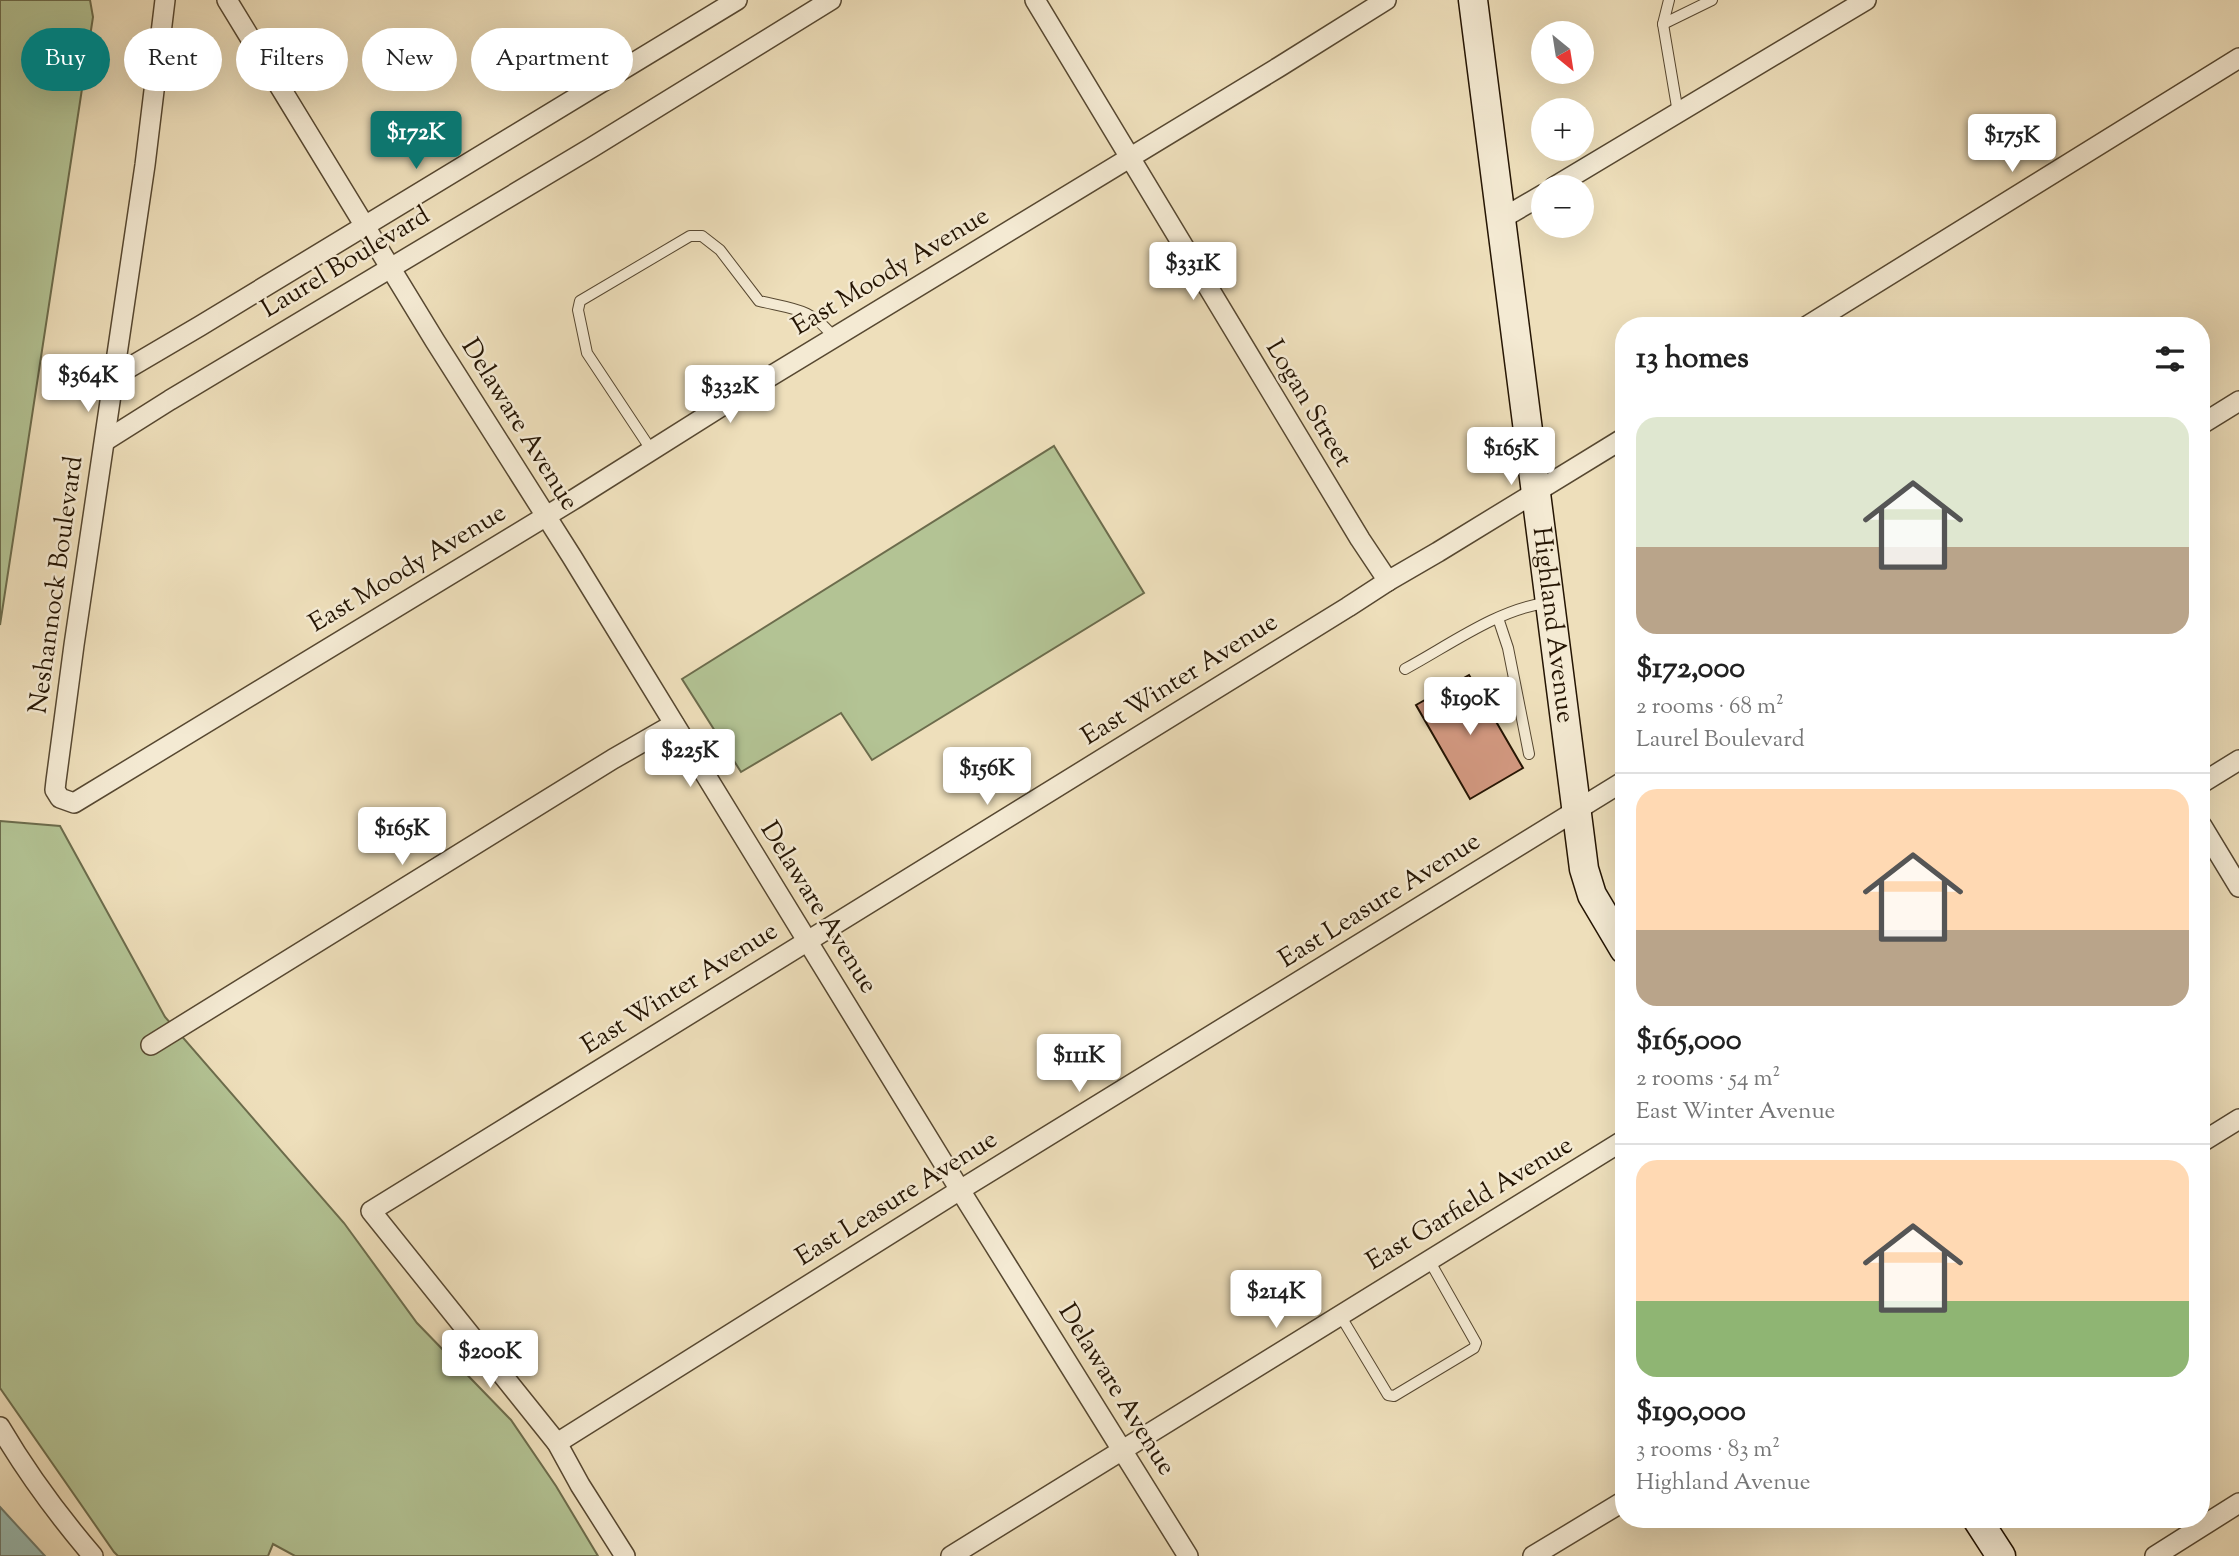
<!DOCTYPE html>
<meta charset="utf-8">
<style>
body{margin:0;font-family:"Sorts Mill Goudy",serif;background:#f6f6f6;color:#222;height:100vh;display:flex;flex-direction:column;font-size:26px;white-space:nowrap}
*{box-sizing:border-box;margin:0}
p{font-size:23px;color:#767676}
.icon{flex:none;width:38px;height:38px;fill:none;stroke:currentColor;stroke-width:2;stroke-linecap:round;stroke-linejoin:round}
.map{position:relative;flex:1;overflow:hidden}
.panel{position:absolute;left:1615px;top:317px;width:595px;height:1211px;display:flex;flex-direction:column;background:#fff;border-radius:28px;box-shadow:0 7px 28px #0002}
.panel>*{flex:none}
.banner{position:absolute;left:21px;top:28px;width:665px;height:63px;display:flex;gap:14px}
.needle{width:46px;rotate:150deg}
.tools{position:absolute;left:1531px;top:21px;display:grid;gap:14px}
.tools a{display:grid;place-items:center;width:63px;height:63px;border-radius:50%;background:#fff;box-shadow:0 7px 28px #0002;font-size:35px}
.price{position:absolute;translate:-50% -60px;padding:0 16px;border-radius:7px;background:#fff;color:#222;font-size:23px;line-height:46px;filter:drop-shadow(0 2px 4px #0008)}
.price::after{content:'';position:absolute;left:50%;top:42px;width:21px;height:16px;margin-left:-10px;background:inherit;clip-path:polygon(0 0,100% 0,50% 100%)}
.price.selected{background:#0f766e;color:#fff}
ul{padding:0;list-style:none}
li{display:grid;align-content:center;gap:14px;height:371px;padding:0 21px}
li+li{border-top:2px solid #e0e0e0}
li span{display:grid;place-items:center;height:217px;border-radius:21px;color:#555}
li>.icon{margin-inline-start:auto}
span .icon{width:126px;height:126px;fill:#fffc;stroke-width:1}
li b{font-size:30px}
h2{display:flex;justify-content:space-between;align-items:center;height:84px;padding:0 21px;font-size:30px}
.pill{padding:0 24px;border-radius:32px;background:#fff;box-shadow:0 7px 28px #0002;font-size:24px;line-height:63px}
.pill.selected{background:#0f766e;color:#fff}
.map>svg:first-child{display:block}
.green{fill:#b3c394;stroke:#6c6c4c;stroke-width:2}
.water{fill:#99bcb3;stroke:#6b796d;stroke-width:2}
.building{fill:#d39981;stroke:#251503;stroke-width:2}
.lines{fill:none;stroke-linecap:round;stroke-linejoin:round}
.service-casing{stroke:#574831;stroke-width:12}
.minor-casing{stroke:#574831;stroke-width:22}
.secondary-casing{stroke:#251503;stroke-width:31}
.service{stroke:#f4ead3;stroke-width:10}
.minor{stroke:#f4ead3;stroke-width:19}
.secondary{stroke:#f4ead3;stroke-width:28}
.labels{text-anchor:middle;dominant-baseline:central;stroke-width:5;stroke-linejoin:round;paint-order:stroke}
.street-label{font-size:26px;fill:#251503;stroke:#f4ead3}
</style>
<div class="map">
<svg width="2239" height="1556" viewBox="0 0 2239 1556">
<rect width="100%" height="100%" fill="#eedfbb"/>
<filter id="stains"><feTurbulence type="fractalNoise" baseFrequency=".00286" numOctaves="4"/><feColorMatrix values="0 0 0 0 .2 0 0 0 0 .09 0 0 0 0 .02 0 0 0 .5 -.17"/></filter>
<radialGradient id="worn" r=".72"><stop offset=".6" stop-color="#630" stop-opacity="0"/><stop offset="1" stop-color="#630" stop-opacity=".3"/></radialGradient>
<!-- green -->
<g class="green">
<polygon points="0,0 90,0 93,17 0,625"/>
<polygon points="1054,446 1144,593 872,760 841,713 741,772 682,679"/>
<polygon points="0,821 60,826 165,1017 344,1223 417,1323 511,1420 556,1486 598,1556 295,1556 273,1544 268,1556 118,1556 114,1552 0,1388"/>
</g>
<!-- water -->
<polygon class="water" points="0,1507 45,1556 0,1556"/>
<!-- building -->
<polygon class="building" points="1469,675 1523,768 1470,799 1416,705"/>
<g class="lines">
<!-- service casing -->
<g class="service-casing">
<g id="service">
<polyline points="1669,0 1663,24 1678,113"/>
<polyline points="1663,24 1712,0"/>
<path d="M 652,451 L 587,353 L 578,310 L 580,301 L 690,236 L 702,236 L 720,250 L 759,301 C 793,309 812,308 834,338"/>
<polyline points="1498,618 1508,648 1529,754"/>
<path d="M 1405,669 C 1448,646 1498,609 1546,603"/>
<polyline points="1340,1315 1388,1395 1394,1396 1474,1348 1476,1343 1429,1260"/>
</g>
</g>
<!-- minor casing -->
<g class="minor-casing">
<g id="minor">
<polyline points="165,0 145,165 74,645 56,781 55,790 60,798 74,803 576,498 733,399 1279,67 1386,0"/>
<polyline points="227,0 435,341 572,557 960,1190 1188,1556"/>
<polyline points="1035,0 1360,539 1388,581"/>
<polyline points="1554,187 1866,0"/>
<polyline points="1501,219 1544,194"/>
<polyline points="1807,326 2239,58"/>
<polyline points="115,376 200,326 737,0"/>
<polyline points="2202,424 2239,401"/>
<polyline points="105,441 170,400 591,148 831,0"/>
<polyline points="2202,783 2239,760"/>
<polyline points="2202,826 2239,887"/>
<polyline points="151,1045 613,759 674,724"/>
<polyline points="2202,1142 2239,1119"/>
<path d="M 0,1427 C 27,1473 58,1515 93,1556"/>
<polyline points="557,1443 960,1190 1624,781"/>
<polyline points="625,1556 580,1485 557,1443 371,1211 1348,607 1388,581 1438,552 1624,438"/>
<polyline points="951,1556 1624,1140"/>
<polyline points="1533,1556 1624,1501"/>
<polyline points="2155,1556 2239,1503"/>
</g>
</g>
<!-- secondary casing -->
<g class="secondary-casing">
<g id="secondary">
<path id="s1" d="M 1473,0 L 1584,869 L 1592,895 L 1624,949"/>
<polyline points="1977,1519 2001,1556"/>
</g>
</g>
<!-- service -->
<use href="#service" class="service"/>
<!-- minor -->
<use href="#minor" class="minor"/>
<!-- secondary -->
<use href="#secondary" class="secondary"/>
</g>
<g class="labels">
<!-- street labels -->
<g class="street-label">
<text transform="translate(346 263) rotate(-31)">Laurel Boulevard</text>
<text transform="translate(891 272) rotate(-31)">East Moody Avenue</text>
<text transform="translate(1308 404) rotate(59)">Logan Street</text>
<text transform="translate(519 425) rotate(58)">Delaware Avenue</text>
<text transform="translate(408 569) rotate(-31)">East Moody Avenue</text>
<text transform="translate(57 585) rotate(-82)">Neshannock Boulevard</text>
<text stroke="none"><textPath href="#s1" startOffset="630">Highland Avenue</textPath></text>
<text transform="translate(1180 680) rotate(-32)">East Winter Avenue</text>
<text transform="translate(1380 901) rotate(-32)">East Leasure Avenue</text>
<text transform="translate(818 908) rotate(58)">Delaware Avenue</text>
<text transform="translate(680 989) rotate(-32)">East Winter Avenue</text>
<text transform="translate(897 1199) rotate(-32)">East Leasure Avenue</text>
<text transform="translate(1470 1204) rotate(-31)">East Garfield Avenue</text>
<text transform="translate(1116 1390) rotate(58)">Delaware Avenue</text>
</g>
</g>
<rect width="100%" height="100%" filter="url(#stains)"/>
<rect width="100%" height="100%" fill="url(#worn)"/>
</svg>
<div class="tools">
<a><svg class="needle" viewBox="-14 -14 28 28"><path d="M0-13l5 13h-10z" fill="#e53935"/><path d="M0 13l5-13h-10z" fill="#767676"/></svg></a>
<a>+</a>
<a>−</a>
</div>
<b class="price selected" style="left:416px;top:171px">$172K</b>
<b class="price" style="left:2012px;top:174px">$175K</b>
<b class="price" style="left:1193px;top:302px">$331K</b>
<b class="price" style="left:88px;top:414px">$364K</b>
<b class="price" style="left:730px;top:425px">$332K</b>
<b class="price" style="left:1511px;top:487px">$165K</b>
<b class="price" style="left:1470px;top:737px">$190K</b>
<b class="price" style="left:690px;top:789px">$225K</b>
<b class="price" style="left:987px;top:807px">$156K</b>
<b class="price" style="left:402px;top:867px">$165K</b>
<b class="price" style="left:1079px;top:1094px">$111K</b>
<b class="price" style="left:1276px;top:1330px">$214K</b>
<b class="price" style="left:490px;top:1390px">$200K</b>
<div class="banner">
<a class="pill selected">Buy</a>
<a class="pill">Rent</a>
<a class="pill">Filters</a>
<a class="pill">New</a>
<a class="pill">Apartment</a>
</div>
<section class="panel">
<h2>13 homes<svg class="icon" aria-label="filters" viewBox="0 0 24 24"><path d="M4 7h16M4 17h16"/><circle cx="9" cy="7" r="2"/><circle cx="15" cy="17" r="2"/></svg></h2>
<ul>
<li><span style="background:linear-gradient(#dfe7d0 60%,#b9a48a 0)"><svg class="icon" aria-label="home" viewBox="0 0 24 24"><path d="M3 11l9-7 9 7M6 9v11h12V9"/></svg></span><div><b>$172,000</b><p>2 rooms · 68 m²</p><p>Laurel Boulevard</p></div></li>
<li><span style="background:linear-gradient(#ffd9b3 65%,#b9a48a 0)"><svg class="icon" aria-label="home" viewBox="0 0 24 24"><path d="M3 11l9-7 9 7M6 9v11h12V9"/></svg></span><div><b>$165,000</b><p>2 rooms · 54 m²</p><p>East Winter Avenue</p></div></li>
<li><span style="background:linear-gradient(#ffd9b3 65%,#8fb573 0)"><svg class="icon" aria-label="home" viewBox="0 0 24 24"><path d="M3 11l9-7 9 7M6 9v11h12V9"/></svg></span><div><b>$190,000</b><p>3 rooms · 83 m²</p><p>Highland Avenue</p></div></li>
</ul>
</section>
</div>
